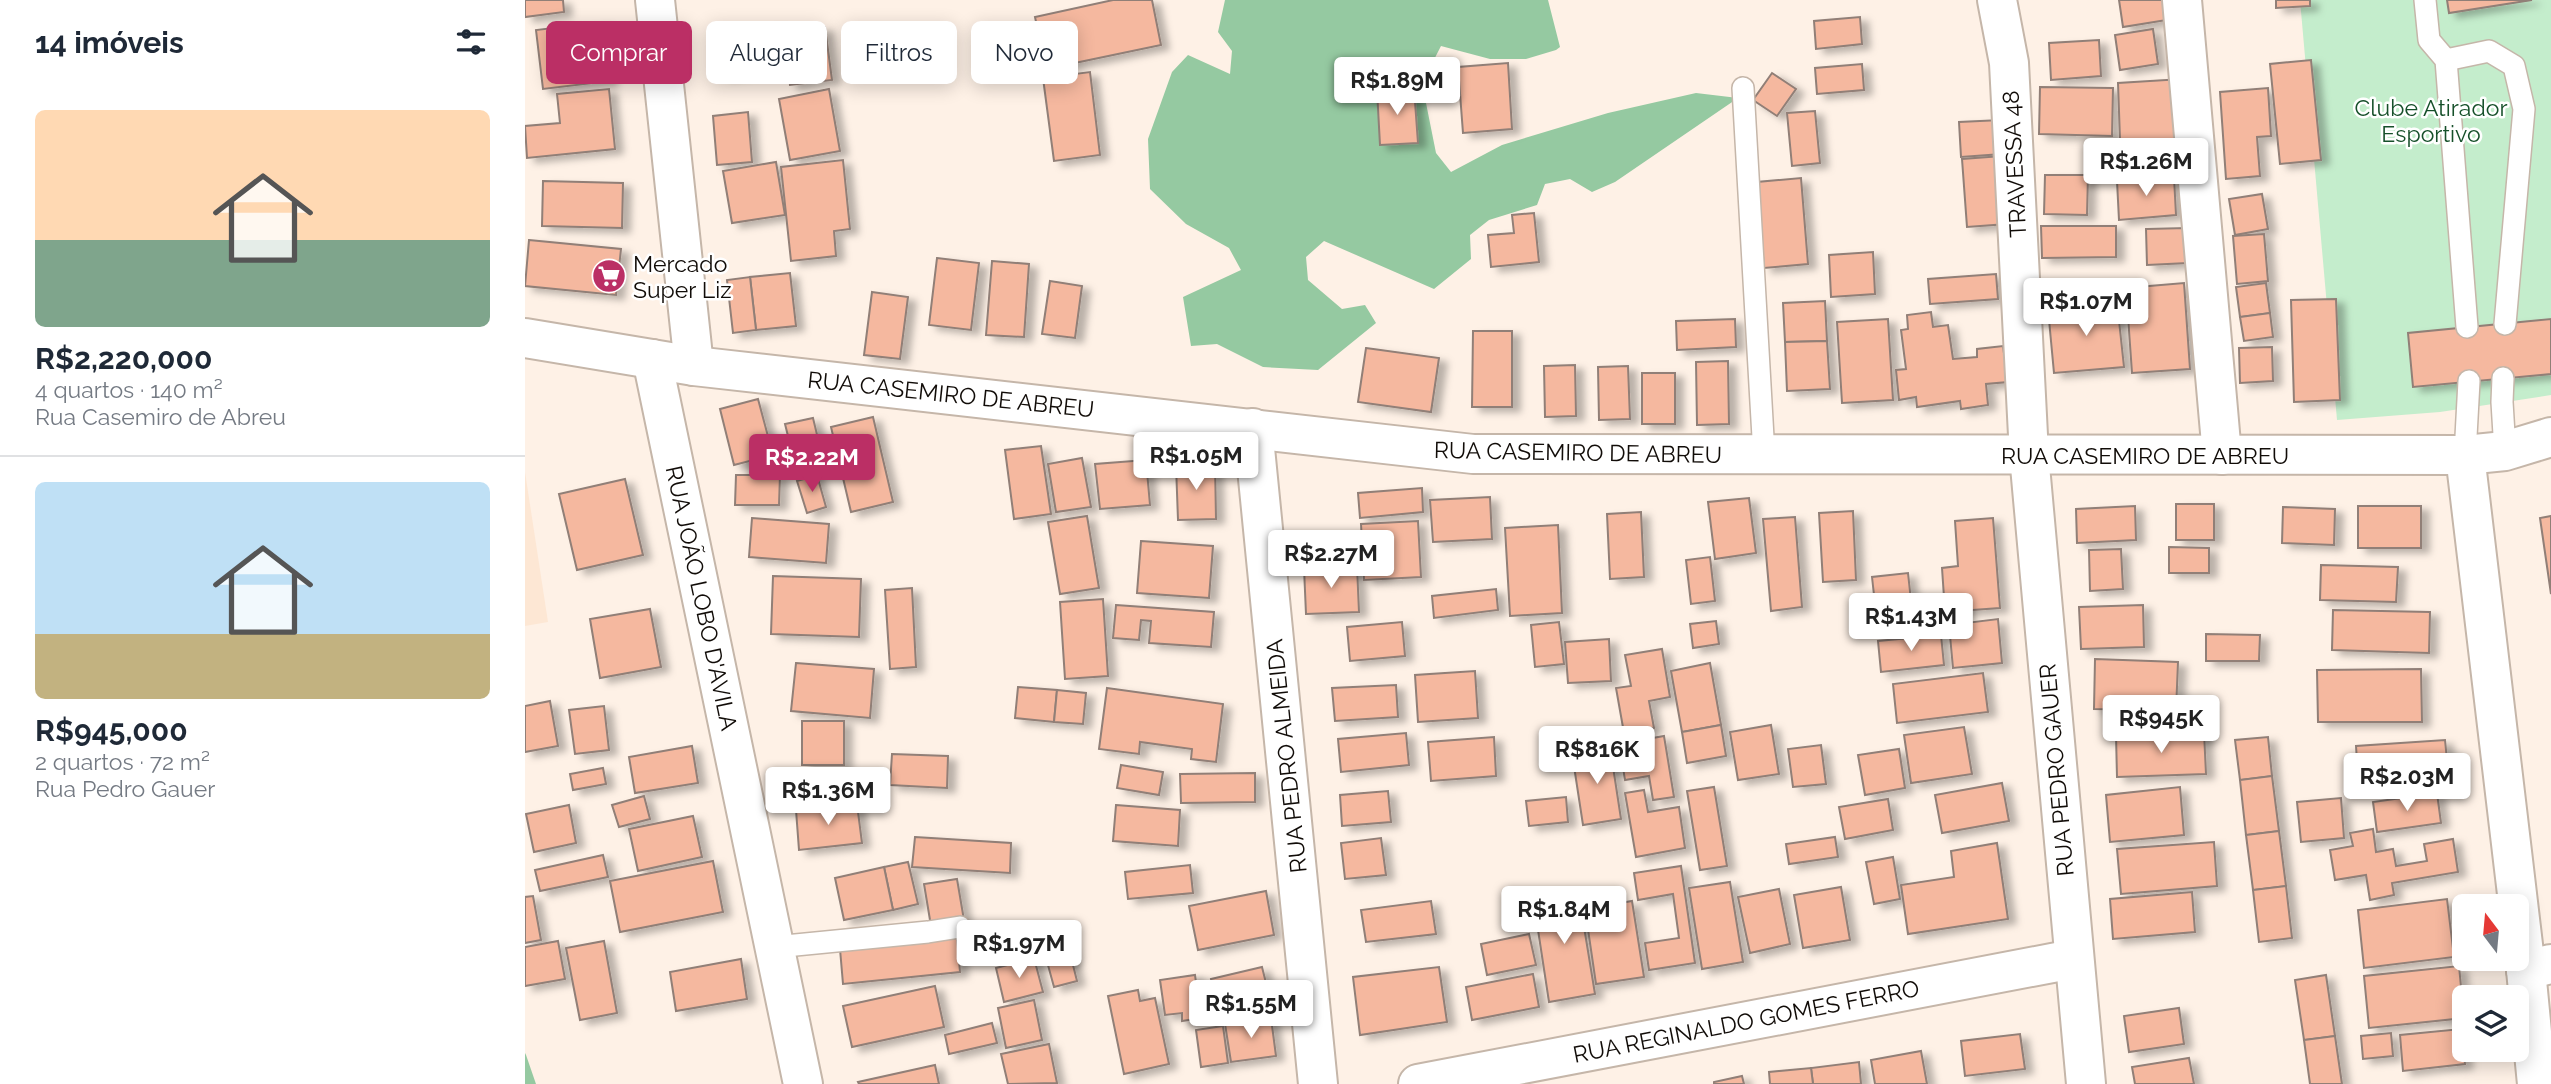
<!DOCTYPE html>
<html lang="pt">
<meta charset="utf-8">
<style>
body{margin:0;font-family:Raleway,sans-serif;background:#f6f6f7;color:#1f2937;height:100vh;display:flex;flex-direction:column;font-size:26px;white-space:nowrap}
*{box-sizing:border-box;margin:0}
p{font-size:23px;color:#747a83}
.icon{flex:none;width:38px;height:38px;fill:none;stroke:currentColor;stroke-width:2;stroke-linecap:round;stroke-linejoin:round}
.map{position:relative;flex:1;overflow:hidden}
.side{display:flex;flex-direction:column;background:#fff;width:525px}
.side>*{flex:none}
.top-card{position:absolute;left:21px;top:21px;width:665px;height:63px;display:flex;gap:14px}
.needle{width:46px;rotate:344deg}
.tools{position:absolute;left:1927px;top:894px;display:grid;gap:14px}
.tools a{display:grid;place-items:center;width:77px;height:77px;border-radius:10px;background:#fff;box-shadow:0 4px 18px #0003;font-size:35px}
.price{position:absolute;translate:-50% -60px;padding:0 16px;border-radius:7px;background:#fff;color:#222;font-size:23px;line-height:46px;filter:drop-shadow(0 2px 4px #0008)}
.price::after{content:'';position:absolute;left:50%;top:42px;width:21px;height:16px;margin-left:-10px;background:inherit;clip-path:polygon(0 0,100% 0,50% 100%)}
.price.selected{background:#bb2f65;color:#fff}
ul{padding:0;list-style:none}
li{display:grid;align-content:center;gap:14px;height:371px;padding:0 35px}
li+li{border-top:2px solid #e0e1e3}
li span{display:grid;place-items:center;height:217px;border-radius:10px;color:#555}
li>.icon{margin-inline-start:auto}
span .icon{width:126px;height:126px;fill:#fffc;stroke-width:1}
li b{font-size:30px}
h2{display:flex;justify-content:space-between;align-items:center;height:84px;padding:0 35px;font-size:30px}
.tag{padding:0 24px;border-radius:10px;background:#fff;box-shadow:0 4px 18px #0003;font-size:24px;line-height:63px}
.tag.selected{background:#bb2f65;color:#fff}
main{display:flex;flex:1;min-height:0}
.map>svg:first-child{display:block}
.built{fill:#fde7d4}
.green{fill:#c4edcc}
.forest{fill:#95c9a1}
.building{fill:#f5b89f;stroke:#917f77;stroke-width:2;filter:url(#shadow)}
.lines{fill:none;stroke-linecap:round;stroke-linejoin:round}
.service-casing{stroke:#c5b6a9;stroke-width:24}
.minor-casing{stroke:#c5b6a9;stroke-width:42}
.tertiary-casing{stroke:#c5b6a9;stroke-width:42}
.service{stroke:#fff;stroke-width:21}
.minor{stroke:#fff;stroke-width:38}
.tertiary{stroke:#fff;stroke-width:38}
.labels{text-anchor:middle;dominant-baseline:central;stroke-width:5;stroke-linejoin:round;paint-order:stroke}
.park-label{font-size:23px;fill:#16502a;stroke:#fff}
.street-label{font-size:23px;fill:#110c08;stroke:#fff}
.poi-label{font-size:23px;fill:#110c08;stroke:#fff;text-anchor:start}
</style>
<main>
<section class="side">
<h2>14 imóveis<svg class="icon" aria-label="filters" viewBox="0 0 24 24"><path d="M4 7h16M4 17h16"/><circle cx="9" cy="7" r="2"/><circle cx="15" cy="17" r="2"/></svg></h2>
<ul>
<li><span style="background:linear-gradient(#ffd9b3 60%,#7fa58c 0)"><svg class="icon" aria-label="home" viewBox="0 0 24 24"><path d="M3 11l9-7 9 7M6 9v11h12V9"/></svg></span><div><b>R$2,220,000</b><p>4 quartos · 140 m²</p><p>Rua Casemiro de Abreu</p></div></li>
<li><span style="background:linear-gradient(#bfe0f5 70%,#c2b280 0)"><svg class="icon" aria-label="home" viewBox="0 0 24 24"><path d="M3 11l9-7 9 7M6 9v11h12V9"/></svg></span><div><b>R$945,000</b><p>2 quartos · 72 m²</p><p>Rua Pedro Gauer</p></div></li>
</ul>
</section>
<div class="map">
<svg width="2026" height="1084" viewBox="0 0 2026 1084">
<defs>
<filter id="shadow"><feDropShadow dx="8" dy="4.5" stdDeviation="3.5" flood-color="#0004"/></filter>
</defs>
<rect width="100%" height="100%" fill="#fef1e6"/>
<!-- built -->
<polygon class="built" points="0,472 23,622 0,626"/>
<!-- green -->
<polygon class="green" points="1775,0 2026,0 2026,395 1915,412 1812,420"/>
<!-- forest -->
<g class="forest">
<polygon points="700,0 1023,0 1035,47 1031,50 1001,59 965,59 916,46 897,83 911,153 926,172 977,145 1083,113 1171,93 1213,98 1090,182 1067,192 1045,179 1020,184 1012,205 964,220 945,235 946,259 909,289 799,241 781,257 783,280 817,309 840,305 851,323 793,370 738,367 692,344 666,346 658,297 716,270 704,248 661,224 625,189 623,139 647,72 663,55 705,74 707,51 693,32"/>
<polygon points="0,1053 1,1055 11,1084 0,1084"/>
</g>
<!-- building -->
<g class="building">
<polygon points="0,0 38,0 39,12 0,17"/>
<polygon points="588,0 627,0 636,45 521,69 510,17"/>
<polygon points="1594,0 1652,0 1654,18 1598,27"/>
<polygon points="1751,0 1785,0 1785,6 1751,8"/>
<polygon points="1922,0 2007,0 1924,13"/>
<polygon points="1335,17 1337,44 1291,49 1289,21"/>
<polygon points="78,22 85,81 18,89 11,30"/>
<polygon points="251,24 257,65 199,75 192,32"/>
<polygon points="300,27 307,80 265,85 258,32"/>
<polygon points="1628,29 1633,64 1595,70 1590,35"/>
<polygon points="1574,40 1576,76 1526,80 1524,43"/>
<polygon points="1786,60 1796,160 1755,164 1745,64"/>
<polygon points="983,63 987,129 938,133 933,67"/>
<polygon points="1337,64 1339,90 1292,94 1290,68"/>
<polygon points="565,72 575,155 529,161 518,78"/>
<polygon points="1247,73 1271,89 1252,116 1228,100"/>
<polygon points="1657,79 1660,164 1596,168 1593,83"/>
<polygon points="1515,87 1588,88 1587,136 1514,134"/>
<polygon points="889,88 893,143 855,145 852,90"/>
<polygon points="1743,88 1746,136 1732,137 1735,176 1701,179 1695,92"/>
<polygon points="84,89 90,149 2,158 0,126 35,123 32,94"/>
<polygon points="304,89 315,151 265,160 254,99"/>
<polygon points="1290,111 1295,163 1267,166 1262,113"/>
<polygon points="223,112 227,162 192,165 188,116"/>
<polygon points="1476,120 1477,154 1436,157 1434,122"/>
<polygon points="1477,156 1482,224 1442,227 1437,159"/>
<polygon points="318,160 325,229 309,231 311,256 266,261 256,167"/>
<polygon points="251,162 260,215 207,223 198,171"/>
<polygon points="1520,175 1563,175 1562,215 1519,214"/>
<polygon points="1649,177 1651,215 1594,220 1592,181"/>
<polygon points="1276,178 1283,264 1239,268 1232,182"/>
<polygon points="18,181 98,183 97,228 17,226"/>
<polygon points="1737,194 1743,229 1710,235 1704,199"/>
<polygon points="1009,213 1014,262 966,267 963,235 989,233 987,215"/>
<polygon points="1516,226 1591,226 1591,257 1517,258"/>
<polygon points="1662,228 1663,263 1622,265 1621,229"/>
<polygon points="1739,234 1743,281 1712,284 1708,236"/>
<polygon points="4,240 96,249 91,295 0,286"/>
<polygon points="1348,252 1350,294 1306,297 1304,255"/>
<polygon points="412,258 454,263 446,330 404,325"/>
<polygon points="467,261 504,264 499,337 461,335"/>
<polygon points="265,273 271,326 231,330 225,277"/>
<polygon points="1471,274 1473,299 1405,304 1403,279"/>
<polygon points="225,277 231,330 208,333 202,280"/>
<polygon points="525,281 557,286 550,338 517,334"/>
<polygon points="1659,283 1665,369 1607,373 1601,288"/>
<polygon points="1741,283 1745,313 1715,317 1711,287"/>
<polygon points="347,292 383,297 375,359 339,355"/>
<polygon points="1811,299 1815,400 1769,402 1766,300"/>
<polygon points="1300,301 1302,341 1260,342 1258,303"/>
<polygon points="1592,302 1599,367 1529,373 1523,309"/>
<polygon points="1406,312 1408,327 1423,325 1428,359 1452,357 1452,349 1478,346 1483,382 1461,384 1463,405 1436,409 1435,401 1392,407 1391,397 1374,400 1371,370 1381,369 1376,330 1383,329 1382,315"/>
<polygon points="1745,313 1748,337 1719,341 1715,317"/>
<polygon points="1210,319 1211,347 1152,350 1151,321"/>
<polygon points="1363,319 1368,400 1317,403 1312,322"/>
<polygon points="2026,319 2026,374 1888,387 1883,333"/>
<polygon points="948,331 987,331 987,407 947,407"/>
<polygon points="1302,341 1305,389 1262,391 1260,342"/>
<polygon points="1747,347 1748,381 1715,383 1714,348"/>
<polygon points="841,348 914,358 906,412 833,402"/>
<polygon points="1203,361 1204,424 1172,425 1171,362"/>
<polygon points="1050,365 1051,416 1020,417 1019,366"/>
<polygon points="1103,366 1105,419 1074,420 1073,367"/>
<rect x="1117" y="373" width="33" height="51"/>
<polygon points="233,399 248,455 209,465 195,409"/>
<polygon points="348,417 368,502 326,512 306,427"/>
<polygon points="288,418 300,468 273,476 260,424"/>
<polygon points="516,446 526,514 489,519 480,450"/>
<polygon points="557,458 566,507 531,512 523,464"/>
<polygon points="621,460 625,505 575,509 570,464"/>
<polygon points="690,463 691,519 653,520 651,465"/>
<polygon points="211,475 255,475 254,505 210,505"/>
<polygon points="292,475 301,507 282,513 272,481"/>
<polygon points="100,479 118,555 52,570 34,494"/>
<polygon points="897,488 898,512 835,518 833,493"/>
<polygon points="965,497 967,539 908,542 905,500"/>
<polygon points="1224,498 1231,553 1190,559 1183,502"/>
<rect x="1651" y="504" width="38" height="36"/>
<polygon points="1610,506 1611,540 1552,543 1551,509"/>
<rect x="1833" y="506" width="63" height="42"/>
<polygon points="1758,507 1810,509 1809,545 1757,543"/>
<polygon points="1328,511 1331,580 1298,582 1294,513"/>
<polygon points="1116,512 1119,577 1085,579 1082,514"/>
<polygon points="562,516 574,588 535,594 523,522"/>
<polygon points="2026,516 2026,594 2015,518"/>
<polygon points="1270,517 1277,607 1246,611 1238,519"/>
<polygon points="227,518 304,524 301,563 224,557"/>
<polygon points="1468,518 1475,608 1420,612 1417,568 1433,566 1430,521"/>
<polygon points="893,521 896,577 839,580 836,524"/>
<polygon points="1033,525 1037,613 985,616 980,528"/>
<polygon points="616,541 688,546 684,598 612,593"/>
<polygon points="1644,547 1684,548 1684,573 1644,573"/>
<polygon points="1596,549 1598,589 1565,591 1564,550"/>
<polygon points="1185,557 1190,601 1166,604 1161,560"/>
<polygon points="1796,565 1873,567 1871,602 1795,600"/>
<polygon points="832,566 834,612 781,614 779,568"/>
<polygon points="1383,573 1387,610 1351,613 1347,577"/>
<polygon points="248,576 336,579 334,637 246,634"/>
<polygon points="387,588 391,667 365,669 360,590"/>
<polygon points="971,589 973,610 909,618 907,596"/>
<polygon points="578,599 583,676 540,679 535,602"/>
<polygon points="591,605 689,612 686,647 624,643 626,621 616,620 614,640 588,638"/>
<polygon points="1618,605 1619,647 1556,649 1554,607"/>
<polygon points="125,609 136,667 75,678 65,619"/>
<polygon points="1808,610 1905,612 1904,653 1807,650"/>
<polygon points="1473,619 1477,663 1428,668 1424,625"/>
<polygon points="1191,621 1194,644 1168,648 1165,624"/>
<polygon points="877,622 880,656 825,661 822,627"/>
<polygon points="1034,622 1039,664 1010,667 1006,625"/>
<polygon points="1681,634 1735,635 1734,661 1681,661"/>
<polygon points="1416,635 1419,665 1356,672 1353,641"/>
<polygon points="1084,639 1086,681 1043,683 1040,642"/>
<polygon points="1137,649 1145,697 1124,701 1129,728 1099,733 1091,688 1106,686 1100,655"/>
<polygon points="1570,659 1653,662 1651,711 1569,709"/>
<polygon points="271,663 349,669 345,718 266,711"/>
<polygon points="1185,663 1196,725 1157,732 1146,671"/>
<polygon points="1896,669 1897,722 1793,722 1792,670"/>
<polygon points="950,671 953,718 893,722 890,675"/>
<polygon points="1458,673 1463,712 1372,723 1368,684"/>
<polygon points="871,685 873,717 810,721 807,688"/>
<polygon points="493,687 532,690 529,722 490,718"/>
<polygon points="582,688 698,704 691,762 666,759 667,749 615,742 614,754 574,749"/>
<polygon points="532,690 561,693 558,724 529,722"/>
<polygon points="25,701 33,746 0,752 0,706"/>
<polygon points="79,706 84,750 50,754 44,710"/>
<rect x="277" y="721" width="42" height="44"/>
<polygon points="1196,725 1201,756 1162,763 1157,732"/>
<polygon points="1246,725 1254,774 1213,780 1205,732"/>
<polygon points="1439,727 1447,774 1386,783 1379,735"/>
<polygon points="1679,732 1681,774 1592,777 1591,735"/>
<polygon points="881,733 884,765 816,772 813,739"/>
<polygon points="1139,736 1149,797 1128,800 1124,776 1100,780 1094,744"/>
<polygon points="969,737 971,776 906,781 903,742"/>
<polygon points="1743,737 1747,776 1715,780 1710,740"/>
<polygon points="1920,740 1923,770 1833,777 1831,746"/>
<polygon points="1296,745 1301,784 1268,787 1263,749"/>
<polygon points="167,746 173,783 110,793 104,757"/>
<polygon points="1085,747 1096,819 1058,825 1047,753"/>
<polygon points="1374,749 1380,788 1340,795 1333,755"/>
<polygon points="367,754 423,756 422,788 365,785"/>
<polygon points="596,765 638,772 634,795 592,788"/>
<polygon points="78,768 81,784 48,790 45,774"/>
<polygon points="730,773 730,802 656,803 655,774"/>
<polygon points="1747,776 1754,831 1721,835 1715,780"/>
<polygon points="1477,783 1484,821 1417,833 1410,795"/>
<polygon points="1189,787 1202,866 1175,870 1162,791"/>
<polygon points="1655,787 1659,835 1585,842 1581,795"/>
<polygon points="1119,790 1123,812 1154,807 1160,848 1111,857 1100,793"/>
<polygon points="863,791 866,822 817,826 815,795"/>
<polygon points="1912,793 1916,823 1852,832 1848,802"/>
<polygon points="119,796 125,819 94,827 87,805"/>
<polygon points="1041,797 1043,822 1004,826 1001,801"/>
<polygon points="1816,798 1819,838 1776,842 1772,802"/>
<polygon points="1363,799 1368,830 1320,839 1314,807"/>
<polygon points="332,804 337,843 274,850 271,810"/>
<polygon points="44,805 51,843 9,852 1,814"/>
<polygon points="591,805 655,810 653,846 588,841"/>
<polygon points="168,816 177,857 113,871 104,829"/>
<polygon points="1848,829 1851,852 1868,849 1871,866 1902,861 1899,844 1928,839 1933,872 1867,883 1869,895 1845,900 1841,875 1810,880 1805,850 1828,846 1825,833"/>
<polygon points="1754,831 1761,886 1728,890 1721,835"/>
<polygon points="390,837 486,843 485,873 387,867"/>
<polygon points="1310,837 1313,857 1264,864 1261,844"/>
<polygon points="856,838 861,875 820,879 816,843"/>
<polygon points="1689,842 1692,886 1596,894 1592,849"/>
<polygon points="1472,843 1483,919 1383,934 1376,885 1429,877 1426,851"/>
<polygon points="78,855 83,877 15,891 10,870"/>
<polygon points="1368,857 1375,899 1349,904 1341,862"/>
<polygon points="188,861 198,912 95,932 85,881"/>
<polygon points="383,862 393,904 368,910 359,867"/>
<polygon points="665,865 668,893 603,899 600,872"/>
<polygon points="1156,866 1170,963 1124,970 1120,943 1154,938 1148,894 1113,900 1109,873"/>
<polygon points="359,867 368,910 319,920 310,878"/>
<polygon points="432,879 440,926 407,932 399,884"/>
<polygon points="1205,882 1218,962 1177,969 1164,888"/>
<polygon points="1761,886 1767,938 1734,942 1728,890"/>
<polygon points="1316,887 1325,940 1278,948 1269,895"/>
<polygon points="1254,889 1265,944 1225,953 1213,897"/>
<polygon points="1053,890 1070,994 1024,1002 1008,897"/>
<polygon points="741,891 749,935 673,950 664,906"/>
<polygon points="1667,892 1670,932 1588,939 1585,899"/>
<polygon points="8,896 16,940 0,943 0,897"/>
<polygon points="1922,899 1929,957 1839,968 1833,910"/>
<polygon points="906,901 911,934 841,942 836,910"/>
<polygon points="1107,901 1119,977 1071,984 1060,909"/>
<polygon points="1004,934 1011,965 962,975 956,944"/>
<polygon points="432,937 435,972 318,984 315,949"/>
<polygon points="33,941 40,979 0,986 0,947"/>
<polygon points="79,941 92,1013 55,1020 41,948"/>
<polygon points="542,941 552,981 529,987 518,947"/>
<polygon points="509,958 518,992 479,1002 471,968"/>
<polygon points="216,959 222,999 151,1011 145,972"/>
<polygon points="1934,966 1939,1018 1844,1028 1839,976"/>
<polygon points="737,967 746,1003 695,1016 686,979"/>
<polygon points="914,967 922,1022 835,1035 828,977"/>
<polygon points="1008,974 1014,1007 947,1020 941,987"/>
<polygon points="670,975 676,1018 657,1021 657,1013 640,1015 635,980"/>
<polygon points="1801,975 1810,1036 1779,1040 1770,980"/>
<polygon points="410,986 419,1027 327,1047 318,1006"/>
<polygon points="613,990 615,1001 630,998 644,1064 599,1074 583,996"/>
<polygon points="509,1000 517,1040 481,1048 473,1008"/>
<polygon points="1654,1008 1659,1044 1604,1052 1599,1016"/>
<polygon points="746,1018 751,1056 706,1062 700,1024"/>
<polygon points="467,1023 472,1043 424,1054 420,1035"/>
<polygon points="698,1026 703,1063 676,1067 671,1030"/>
<polygon points="1936,1029 1940,1064 1878,1071 1875,1035"/>
<polygon points="1866,1033 1868,1056 1838,1059 1836,1036"/>
<polygon points="1495,1034 1500,1069 1440,1076 1436,1041"/>
<polygon points="1810,1036 1817,1084 1785,1084 1779,1040"/>
<polygon points="524,1044 532,1083 483,1084 476,1054"/>
<polygon points="1396,1051 1402,1084 1350,1084 1346,1060"/>
<polygon points="1664,1058 1669,1084 1610,1084 1607,1067"/>
<polygon points="1334,1062 1336,1084 1288,1084 1286,1068"/>
<polygon points="410,1065 414,1084 334,1084 333,1082"/>
<polygon points="1286,1068 1288,1084 1245,1084 1244,1072"/>
<polygon points="1217,1076 1219,1084 1189,1084 1189,1082"/>
</g>
<g class="lines">
<!-- service casing -->
<g class="service-casing">
<g id="service">
<polyline points="1900,0 1904,40 1921,60 1942,327"/>
<polyline points="1921,60 1964,51 1989,66 1999,109 1980,324"/>
<polyline points="1218,88 1239,455"/>
<polyline points="1978,378 1977,402 1980,451"/>
<polyline points="1940,455 1944,381"/>
<polyline points="250,947 403,932 435,927"/>
</g>
</g>
<!-- minor casing -->
<g class="minor-casing">
<g id="minor">
<polyline points="130,0 169,366"/>
<polyline points="1472,0 1484,63 1504,455 1561,1084"/>
<polyline points="1657,0 1697,455"/>
<polyline points="127,359 278,1084"/>
<polyline points="728,428 793,1084"/>
<polyline points="1940,455 1980,451 2026,437"/>
<polyline points="2001,970 2026,964"/>
<polyline points="893,1084 1548,959"/>
</g>
</g>
<!-- tertiary casing -->
<g class="tertiary-casing">
<polyline id="tertiary" points="0,338 169,366 948,454 1940,455 2001,970 2012,1084"/>
</g>
<!-- service -->
<use href="#service" class="service"/>
<!-- minor -->
<use href="#minor" class="minor"/>
<!-- tertiary -->
<use href="#tertiary" class="tertiary"/>
</g>
<!-- icons -->
<defs>
<g id="supermarket-disc" transform="scale(1.75)"><circle r="9.5" fill="#bb2f65" stroke="#fff"/><path d="M-6-5.5h2.5l.6 2H6L4.5 2H-2.5L-4.4-4H-6ZM-1.5 3.2a1.3 1.3 0 1 0 .1 0ZM3 3.2a1.3 1.3 0 1 0 .1 0Z" fill="#fff"/></g>
</defs>
<g fill-rule="evenodd">
<use href="#supermarket-disc" x="84" y="276"/>
</g>
<g class="labels">
<!-- park labels -->
<g class="park-label">
<text x="1906" y="107">Clube Atirador<tspan x="1906" dy="26">Esportivo</tspan></text>
</g>
<!-- street labels -->
<g class="street-label">
<text transform="translate(1489 164) rotate(-93)">TRAVESSA 48</text>
<text transform="translate(426 394) rotate(6)">RUA CASEMIRO DE ABREU</text>
<text transform="translate(1053 452) rotate(1)">RUA CASEMIRO DE ABREU</text>
<text x="1620" y="455">RUA CASEMIRO DE ABREU</text>
<text transform="translate(177 598) rotate(78)">RUA JOÃO LOBO D'AVILA</text>
<text transform="translate(761 756) rotate(-96)">RUA PEDRO ALMEIDA</text>
<text transform="translate(1531 770) rotate(-95)">RUA PEDRO GAUER</text>
<text transform="translate(1221 1021) rotate(-11)">RUA REGINALDO GOMES FERRO</text>
</g>
<!-- poi labels -->
<g class="poi-label">
<text x="108" y="263">Mercado<tspan x="108" dy="26">Super Liz</tspan></text>
</g>
</g>
</svg>
<div class="tools">
<a><svg class="needle" viewBox="-14 -14 28 28"><path d="M0-13l5 13h-10z" fill="#e53935"/><path d="M0 13l5-13h-10z" fill="#747a83"/></svg></a>
<a><svg class="icon" aria-label="layers" viewBox="0 0 24 24"><path d="M12 4l9 5-9 5-9-5zM3 14l9 5 9-5"/></svg></a>
</div>
<b class="price" style="left:872px;top:117px">R$1.89M</b>
<b class="price" style="left:1621px;top:198px">R$1.26M</b>
<b class="price" style="left:1561px;top:338px">R$1.07M</b>
<b class="price" style="left:671px;top:492px">R$1.05M</b>
<b class="price selected" style="left:287px;top:494px">R$2.22M</b>
<b class="price" style="left:806px;top:590px">R$2.27M</b>
<b class="price" style="left:1386px;top:653px">R$1.43M</b>
<b class="price" style="left:1636px;top:755px">R$945K</b>
<b class="price" style="left:1072px;top:786px">R$816K</b>
<b class="price" style="left:1882px;top:813px">R$2.03M</b>
<b class="price" style="left:303px;top:827px">R$1.36M</b>
<b class="price" style="left:1039px;top:946px">R$1.84M</b>
<b class="price" style="left:494px;top:980px">R$1.97M</b>
<b class="price" style="left:726px;top:1040px">R$1.55M</b>
<div class="top-card">
<a class="tag selected">Comprar</a>
<a class="tag">Alugar</a>
<a class="tag">Filtros</a>
<a class="tag">Novo</a>
</div>
</div>
</main>
